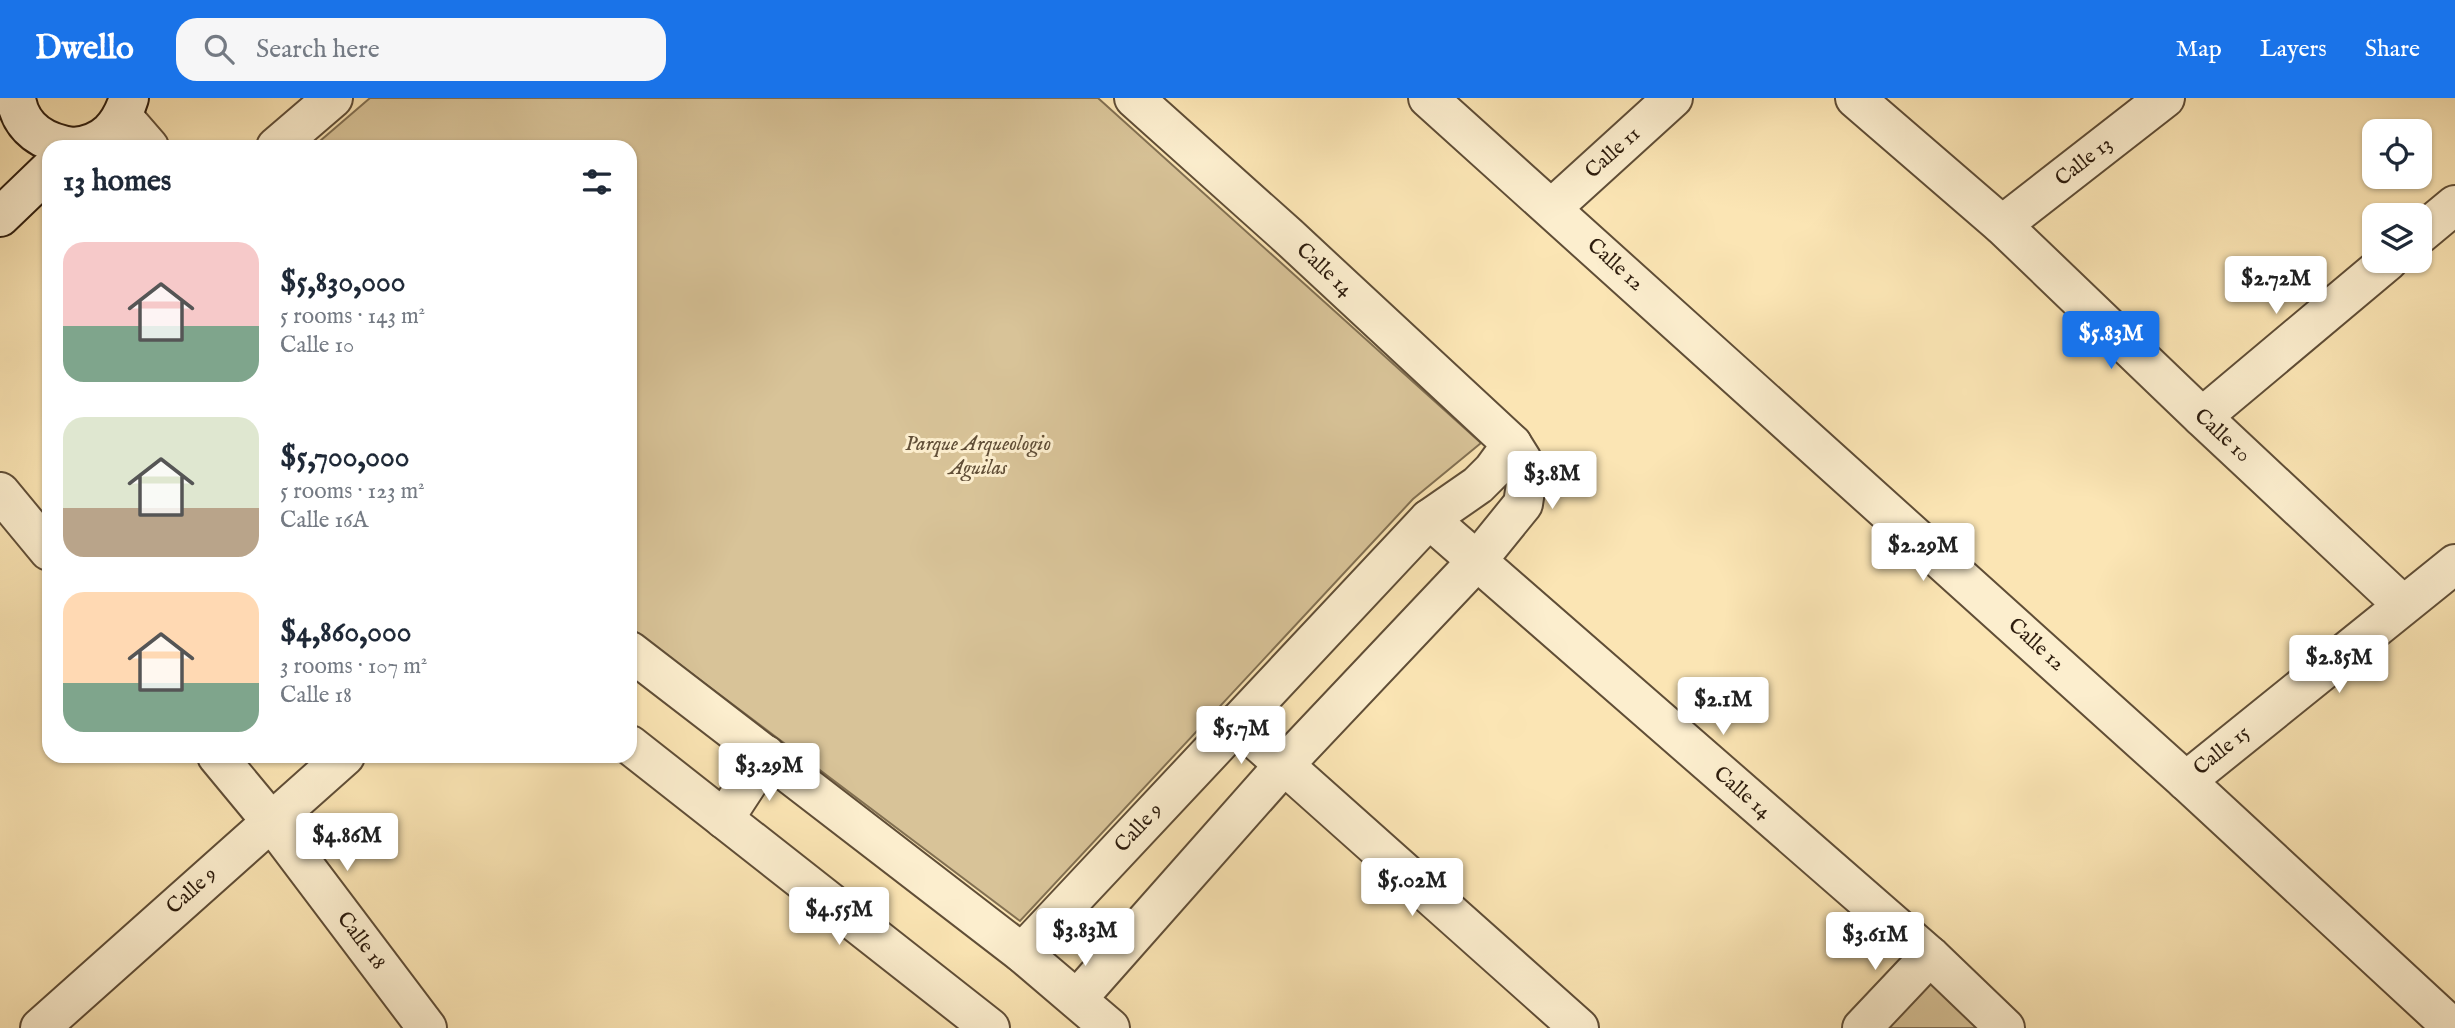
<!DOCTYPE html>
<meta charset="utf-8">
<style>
body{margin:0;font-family:"IM FELL English",serif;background:#f6f6f7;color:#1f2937;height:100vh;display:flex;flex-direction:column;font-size:26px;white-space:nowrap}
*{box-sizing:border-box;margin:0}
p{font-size:23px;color:#747a83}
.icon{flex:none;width:38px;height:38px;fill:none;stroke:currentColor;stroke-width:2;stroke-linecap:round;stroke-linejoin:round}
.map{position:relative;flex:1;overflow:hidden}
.drawer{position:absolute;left:42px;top:42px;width:595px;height:623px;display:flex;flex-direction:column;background:#fff;border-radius:21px;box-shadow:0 2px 5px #0004}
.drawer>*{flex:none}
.buttons{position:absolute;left:2362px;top:21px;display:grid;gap:14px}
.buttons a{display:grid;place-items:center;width:70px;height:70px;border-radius:14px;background:#fff;box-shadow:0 2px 5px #0004;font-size:35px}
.price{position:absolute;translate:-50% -60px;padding:0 16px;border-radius:7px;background:#fff;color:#222;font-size:23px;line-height:46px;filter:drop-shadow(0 2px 4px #0008)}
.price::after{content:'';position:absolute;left:50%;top:42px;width:21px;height:16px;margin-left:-10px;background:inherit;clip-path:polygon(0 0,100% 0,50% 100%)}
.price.on{background:#1a73e8;color:#fff}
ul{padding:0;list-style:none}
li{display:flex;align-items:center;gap:21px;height:175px;padding:0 21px}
li span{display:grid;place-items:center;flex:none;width:196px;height:140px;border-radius:21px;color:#555}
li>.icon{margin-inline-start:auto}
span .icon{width:84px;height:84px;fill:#fffc;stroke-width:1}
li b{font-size:30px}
h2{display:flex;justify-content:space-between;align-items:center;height:84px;padding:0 21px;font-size:30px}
header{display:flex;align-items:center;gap:42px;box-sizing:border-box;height:98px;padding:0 35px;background:#1a73e8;color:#fff}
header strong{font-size:33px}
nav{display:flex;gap:38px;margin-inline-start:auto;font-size:24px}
.search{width:490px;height:63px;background:#f6f6f7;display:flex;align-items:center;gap:18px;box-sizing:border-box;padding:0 24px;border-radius:21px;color:#747a83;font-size:26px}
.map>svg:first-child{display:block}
.green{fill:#d8c398;stroke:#827052;stroke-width:2}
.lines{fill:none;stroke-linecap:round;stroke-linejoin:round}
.minor-casing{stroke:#604e37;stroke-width:42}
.tertiary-casing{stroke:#604e37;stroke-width:42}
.secondary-casing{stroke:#2d1c0d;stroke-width:42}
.minor{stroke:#fceece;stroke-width:38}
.tertiary{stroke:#fceece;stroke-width:38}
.secondary{stroke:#fceece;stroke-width:38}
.labels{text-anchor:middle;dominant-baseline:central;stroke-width:6;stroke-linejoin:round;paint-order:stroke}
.street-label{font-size:21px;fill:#2d1c0d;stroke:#fceece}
.park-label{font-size:21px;font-style:italic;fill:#604e37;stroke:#fceece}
</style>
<header>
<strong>Dwello</strong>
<div class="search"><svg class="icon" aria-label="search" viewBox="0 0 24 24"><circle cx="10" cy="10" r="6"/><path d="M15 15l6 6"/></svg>Search here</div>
<nav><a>Map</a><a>Layers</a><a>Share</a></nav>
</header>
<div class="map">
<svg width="2455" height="930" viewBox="0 0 2455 930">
<rect width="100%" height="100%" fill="#fbe5b4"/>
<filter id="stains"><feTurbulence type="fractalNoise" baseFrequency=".00286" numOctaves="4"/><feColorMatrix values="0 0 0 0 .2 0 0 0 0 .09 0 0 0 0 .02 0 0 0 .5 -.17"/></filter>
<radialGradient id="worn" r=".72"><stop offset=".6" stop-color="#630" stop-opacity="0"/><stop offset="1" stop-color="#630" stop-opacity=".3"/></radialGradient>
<!-- green -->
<g class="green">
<polygon points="370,0 1098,0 1481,345 1413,401 1020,823 630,529 630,49 313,49"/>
<polygon points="1928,880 1980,930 1880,930"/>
</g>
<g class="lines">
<!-- minor casing -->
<g class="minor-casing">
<g id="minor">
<polyline points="1428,0 2186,683 2453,930"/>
<polyline points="1855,0 2002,127 2202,319 2403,507"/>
<polyline points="276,49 333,0"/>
<polyline points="1552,110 1673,0"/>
<polyline points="2002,127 2165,0"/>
<polyline points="2420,136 2455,107"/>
<polyline points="2202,319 2388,163"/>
<polyline points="0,394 49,453"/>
<polyline points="1429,421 1930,858 2005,930"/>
<polyline points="1237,625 1579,930"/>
<polyline points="217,658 270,722 427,930"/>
<polyline points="2186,683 2455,466"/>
<polyline points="1022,855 1429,421 1478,387 1493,372 1512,346"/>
<polyline points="1077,901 1285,666 1476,464 1523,406 1526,386 1522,362 1512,346 1288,138 1134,0"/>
<polyline points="40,930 345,658"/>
<polyline points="1862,930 1930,858"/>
</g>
</g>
<!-- tertiary casing -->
<g class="tertiary-casing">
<g id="tertiary">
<polyline points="123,19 149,49"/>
<polyline points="630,553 1022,855 1110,930"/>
<polyline points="630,647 990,930"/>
<polyline points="724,721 766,657"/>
</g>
</g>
<!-- secondary casing -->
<g class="secondary-casing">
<g id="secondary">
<path d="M 16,0 C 20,31 44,45 73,49"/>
<path d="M 74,49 C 105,46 120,28 129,0"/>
<polyline points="0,119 49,72"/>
</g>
</g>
<!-- minor -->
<use href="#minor" class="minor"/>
<!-- tertiary -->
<use href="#tertiary" class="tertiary"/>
<!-- secondary -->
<use href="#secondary" class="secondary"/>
</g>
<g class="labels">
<!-- street labels -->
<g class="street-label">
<text transform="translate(1613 55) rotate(-42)">Calle 11</text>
<text transform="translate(2084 64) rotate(-38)">Calle 13</text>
<text transform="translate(1615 167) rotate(42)">Calle 12</text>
<text transform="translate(1324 172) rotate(43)">Calle 14</text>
<text transform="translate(2222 338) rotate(43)">Calle 10</text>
<text transform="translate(2036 547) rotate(42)">Calle 12</text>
<text transform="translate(2222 653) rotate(-39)">Calle 15</text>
<text transform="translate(1742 695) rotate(41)">Calle 14</text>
<text transform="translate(1139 730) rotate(-47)">Calle 9</text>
<text transform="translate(192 793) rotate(-42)">Calle 9</text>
<text transform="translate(361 843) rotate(53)">Calle 18</text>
</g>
<!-- park labels -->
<g class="park-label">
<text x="978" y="346">Parque Arqueologio<tspan x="978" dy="24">Aguilas</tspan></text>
</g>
</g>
<rect width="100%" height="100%" filter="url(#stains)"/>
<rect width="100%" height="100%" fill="url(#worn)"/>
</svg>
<div class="buttons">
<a><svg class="icon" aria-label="locate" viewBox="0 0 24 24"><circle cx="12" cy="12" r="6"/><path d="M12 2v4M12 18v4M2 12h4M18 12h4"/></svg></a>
<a><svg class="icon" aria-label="layers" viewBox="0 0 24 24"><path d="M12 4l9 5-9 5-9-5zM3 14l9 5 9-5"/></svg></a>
</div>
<b class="price" style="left:2276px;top:218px">$2.72M</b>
<b class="price on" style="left:2111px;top:273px">$5.83M</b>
<b class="price" style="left:1552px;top:413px">$3.8M</b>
<b class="price" style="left:1923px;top:485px">$2.29M</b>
<b class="price" style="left:2339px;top:597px">$2.85M</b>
<b class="price" style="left:1723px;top:639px">$2.1M</b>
<b class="price" style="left:1241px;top:668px">$5.7M</b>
<b class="price" style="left:769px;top:705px">$3.29M</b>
<b class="price" style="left:347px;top:775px">$4.86M</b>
<b class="price" style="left:1412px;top:820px">$5.02M</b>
<b class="price" style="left:839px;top:849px">$4.55M</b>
<b class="price" style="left:1085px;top:870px">$3.83M</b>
<b class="price" style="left:1875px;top:874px">$3.61M</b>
<section class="drawer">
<h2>13 homes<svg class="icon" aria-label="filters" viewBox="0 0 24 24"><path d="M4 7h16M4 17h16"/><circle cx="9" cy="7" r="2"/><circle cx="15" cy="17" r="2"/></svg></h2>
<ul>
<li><span style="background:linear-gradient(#f6c9c9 60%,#7fa58c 0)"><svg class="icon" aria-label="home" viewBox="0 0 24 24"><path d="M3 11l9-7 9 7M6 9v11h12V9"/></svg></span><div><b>$5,830,000</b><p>5 rooms · 143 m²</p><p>Calle 10</p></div></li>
<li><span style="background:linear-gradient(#dfe7d0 65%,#b9a48a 0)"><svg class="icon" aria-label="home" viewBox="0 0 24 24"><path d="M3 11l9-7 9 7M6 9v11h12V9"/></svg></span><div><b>$5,700,000</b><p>5 rooms · 123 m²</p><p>Calle 16A</p></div></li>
<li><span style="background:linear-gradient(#ffd9b3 65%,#7fa58c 0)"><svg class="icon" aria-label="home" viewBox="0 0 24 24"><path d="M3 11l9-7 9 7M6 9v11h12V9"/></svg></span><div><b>$4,860,000</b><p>3 rooms · 107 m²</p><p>Calle 18</p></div></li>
</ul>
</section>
</div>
